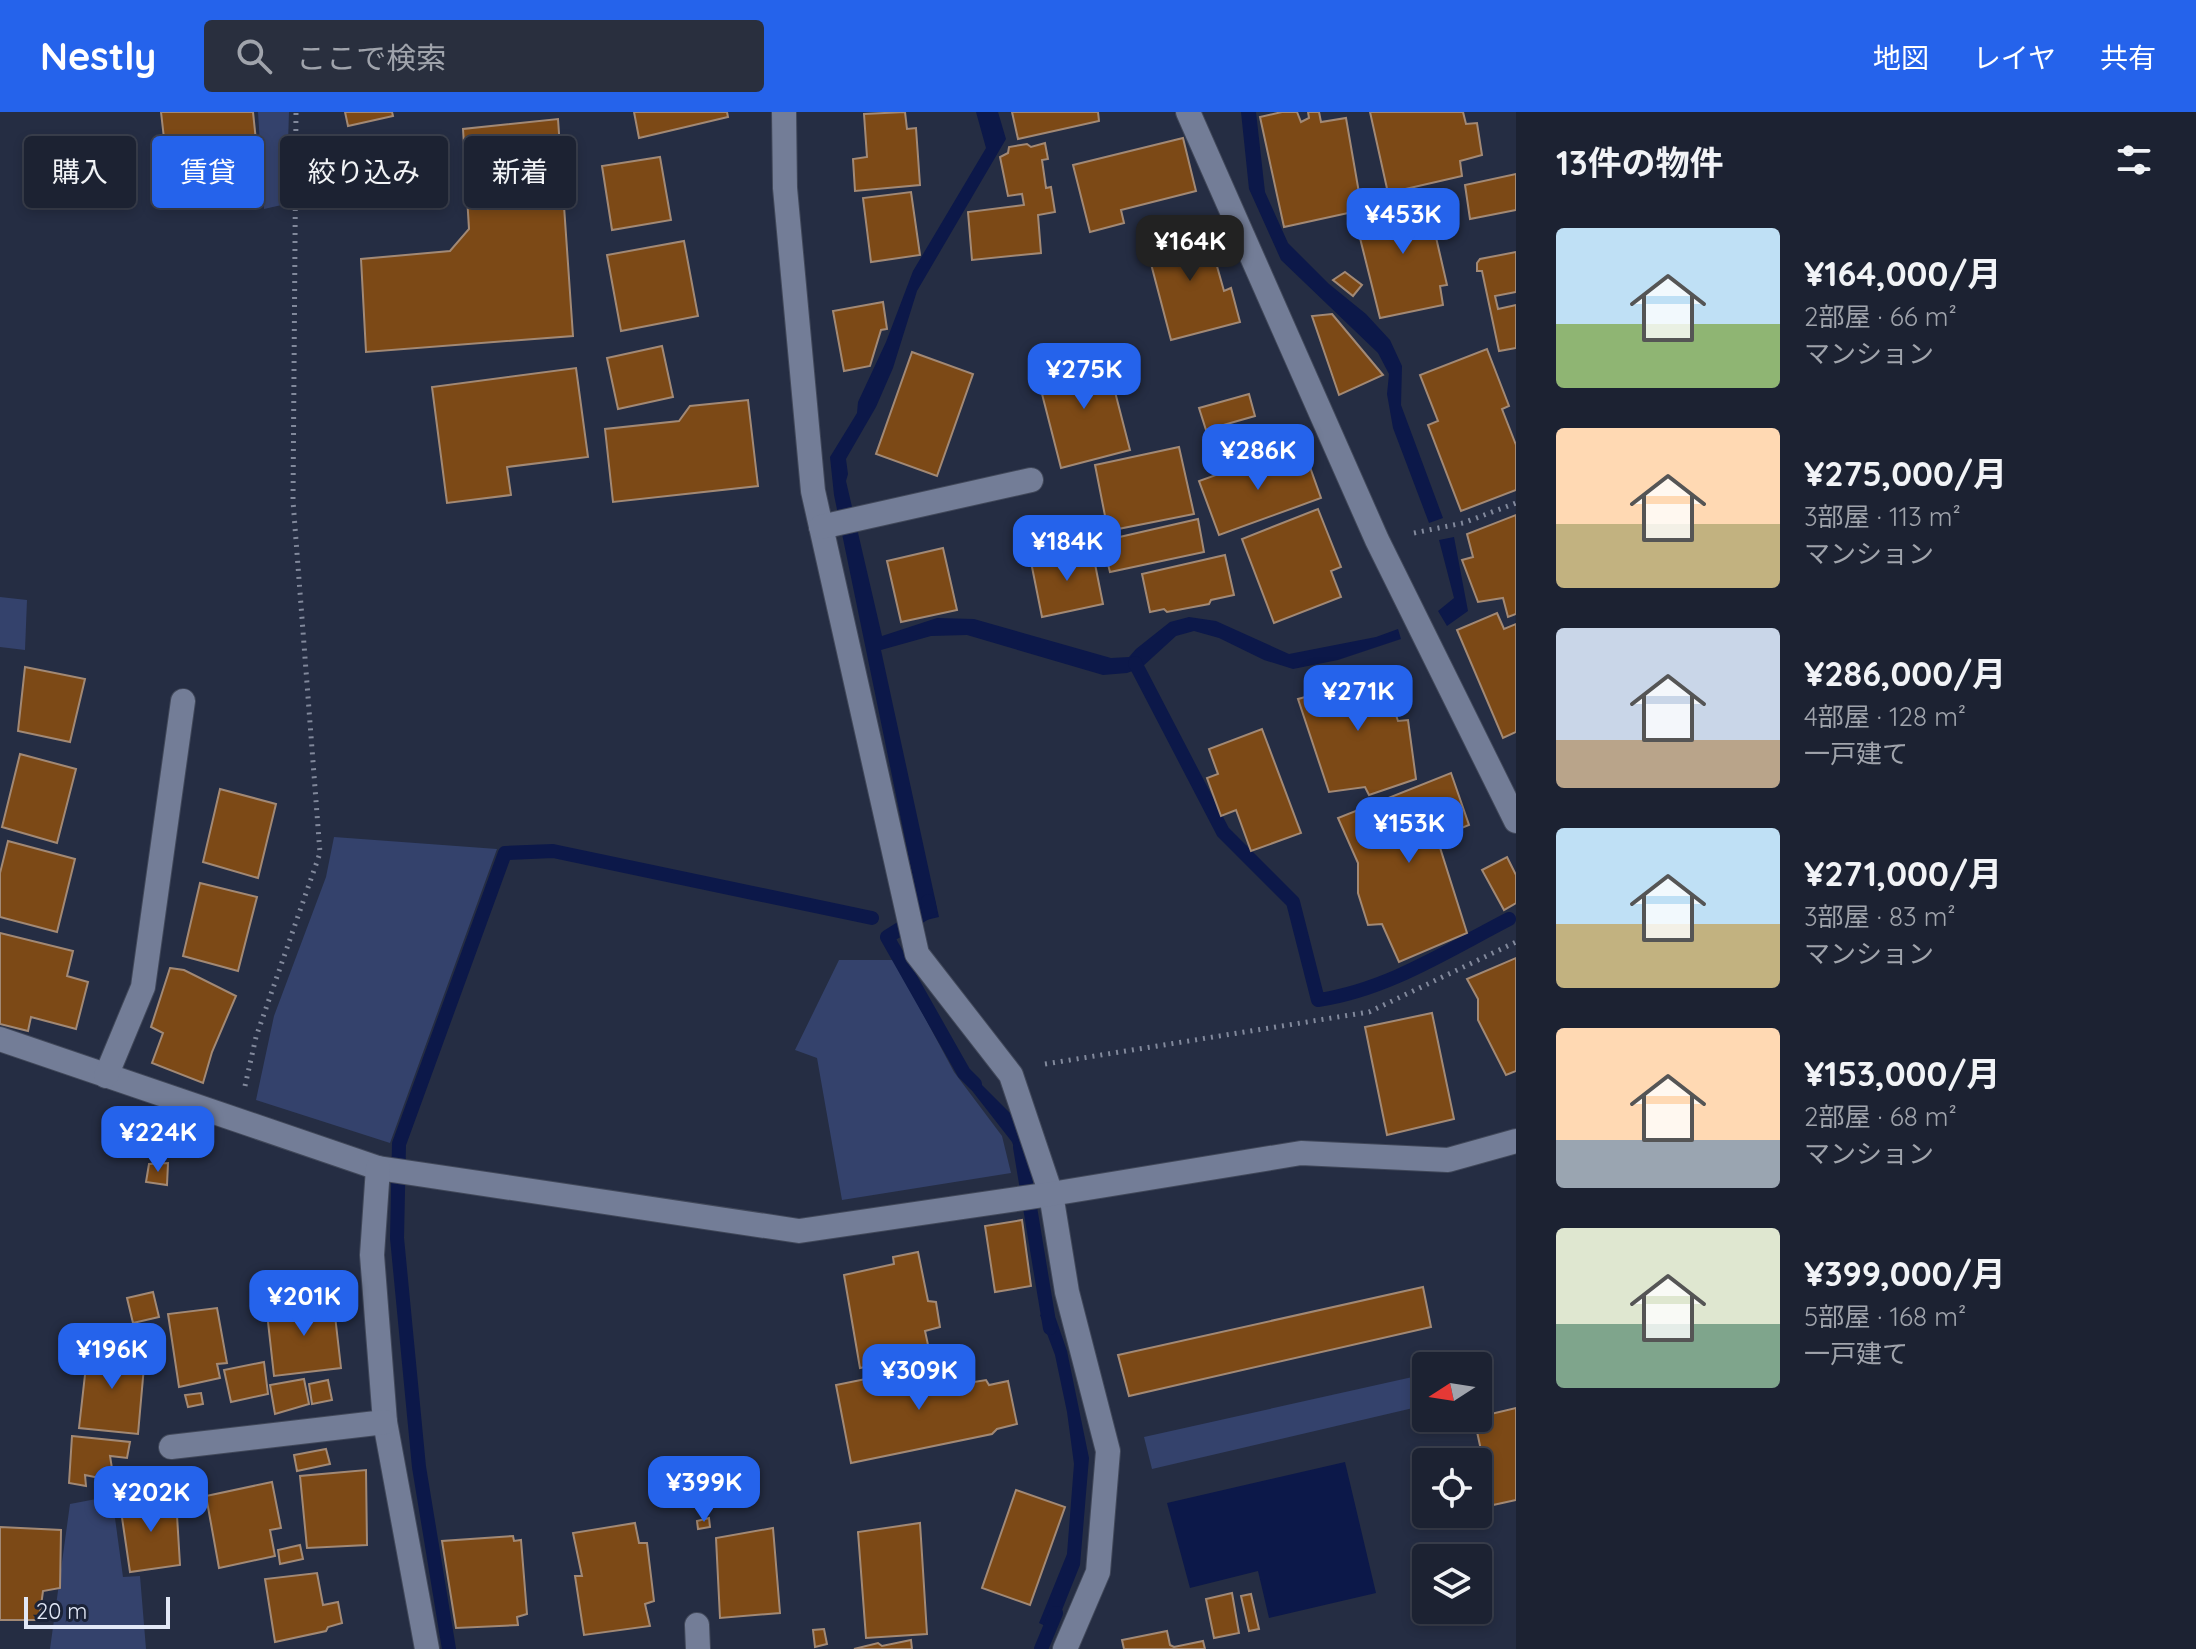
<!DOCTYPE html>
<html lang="ja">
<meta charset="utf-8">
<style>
body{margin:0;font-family:Quicksand,"Noto Sans JP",sans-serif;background:#292f3e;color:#f1f3f6;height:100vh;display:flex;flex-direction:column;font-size:30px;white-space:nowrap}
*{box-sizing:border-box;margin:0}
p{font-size:26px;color:#a0a4ac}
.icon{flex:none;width:44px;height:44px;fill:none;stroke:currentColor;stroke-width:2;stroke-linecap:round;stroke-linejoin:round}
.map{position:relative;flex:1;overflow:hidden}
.sheet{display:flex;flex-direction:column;background:#1c2232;width:680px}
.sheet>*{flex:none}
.banner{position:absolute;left:24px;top:24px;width:760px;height:72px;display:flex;gap:16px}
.needle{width:52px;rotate:258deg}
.buttons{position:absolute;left:1412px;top:1240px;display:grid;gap:16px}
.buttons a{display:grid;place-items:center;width:80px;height:80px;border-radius:8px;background:#1c2232;box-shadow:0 4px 12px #0003,0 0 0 2px #3a3f4d;font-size:40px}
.scale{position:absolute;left:24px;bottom:20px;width:146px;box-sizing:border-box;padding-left:8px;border:4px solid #e2e8f7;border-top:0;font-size:22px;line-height:28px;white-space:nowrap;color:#e2e8f7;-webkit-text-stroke:6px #1b2338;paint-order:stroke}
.price{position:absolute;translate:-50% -68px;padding:0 18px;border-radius:16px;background:#2563eb;color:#fff;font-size:26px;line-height:52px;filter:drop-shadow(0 2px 4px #0008)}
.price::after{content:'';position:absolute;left:50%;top:48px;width:24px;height:18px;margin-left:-12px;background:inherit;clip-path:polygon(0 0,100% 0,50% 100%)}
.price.selected{background:#222;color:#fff}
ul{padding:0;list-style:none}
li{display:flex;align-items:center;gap:24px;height:200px;padding:0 40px}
li span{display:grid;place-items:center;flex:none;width:224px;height:160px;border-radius:8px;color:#555}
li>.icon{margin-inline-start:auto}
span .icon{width:96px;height:96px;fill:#fffc;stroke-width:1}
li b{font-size:34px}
h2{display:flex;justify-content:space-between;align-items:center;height:96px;padding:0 40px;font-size:34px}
.tag{padding:0 28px;border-radius:8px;background:#1c2232;box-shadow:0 4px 12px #0003,0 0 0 2px #3a3f4d;font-size:28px;line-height:72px}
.tag.selected{background:#2563eb;color:#fff}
header{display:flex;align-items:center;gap:48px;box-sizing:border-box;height:112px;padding:0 40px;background:#2563eb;color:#fff}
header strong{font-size:38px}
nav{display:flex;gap:44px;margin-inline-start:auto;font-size:28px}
.search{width:560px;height:72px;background:#292f3e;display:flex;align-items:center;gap:20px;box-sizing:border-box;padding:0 28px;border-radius:8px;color:#a0a4ac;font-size:30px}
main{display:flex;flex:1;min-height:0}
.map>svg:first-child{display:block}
.green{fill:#34426c}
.water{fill:#0c1849}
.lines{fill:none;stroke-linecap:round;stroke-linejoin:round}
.stream{stroke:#0c1849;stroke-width:14}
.building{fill:#7c4916;stroke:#a28975;stroke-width:2}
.street-casing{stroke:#41485a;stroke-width:26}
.path{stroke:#82899c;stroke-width:5;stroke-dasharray:2 6;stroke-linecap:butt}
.street{stroke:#737d97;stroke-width:24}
</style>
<header>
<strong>Nestly</strong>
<div class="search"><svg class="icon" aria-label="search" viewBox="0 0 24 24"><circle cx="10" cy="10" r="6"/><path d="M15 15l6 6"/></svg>ここで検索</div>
<nav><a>地図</a><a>レイヤ</a><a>共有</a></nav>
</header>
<main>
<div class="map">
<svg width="1516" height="1537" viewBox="0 0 1516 1537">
<rect width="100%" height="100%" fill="#252d43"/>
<!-- green -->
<g class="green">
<polygon points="258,0 289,0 286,92 264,97"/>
<polygon points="0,485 27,488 25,538 0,535"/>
<polygon points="334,725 497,737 390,1031 256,988 274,904 326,765"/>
<polygon points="839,848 894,848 954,960 1002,1024 1011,1061 842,1088 817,946 795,938"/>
<polygon points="1426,1262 1426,1293 1152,1357 1144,1325"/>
<polygon points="112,1384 123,1465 140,1464 146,1537 50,1537 70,1392"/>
</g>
<!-- water -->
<g class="water">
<polygon points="976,0 998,0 1006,27 917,179 893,256 876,295 846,347 848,362 846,369 882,524 937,506 974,507 1111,546 1129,545 1136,537 1170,510 1189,505 1216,509 1289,542 1376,525 1398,517 1401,527 1338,548 1293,557 1264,548 1219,526 1194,519 1176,524 1141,556 1127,561 1103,563 967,523 931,524 881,538 939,805 922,809 834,383 830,345 857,301 858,290 886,230 913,159 986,36"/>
<polygon points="1241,0 1256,0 1265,80 1288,131 1329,172 1366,202 1390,228 1402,254 1401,293 1443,406 1429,411 1393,316 1387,282 1389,262 1378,241 1281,148 1249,77"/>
<polygon points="1454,425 1468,499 1447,514 1438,499 1454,486 1439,428"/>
<polygon points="966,957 1019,1010 1029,1052 1020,1052 1012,1030 959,962"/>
<polygon points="1049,1197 1056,1207 1067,1239 1089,1346 1080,1453 1054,1518 1039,1511 1067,1442 1074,1352 1067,1300 1055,1243 1040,1203"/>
<polygon points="1345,1350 1376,1481 1269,1506 1258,1459 1190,1476 1167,1391"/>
</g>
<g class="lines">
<!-- stream -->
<g class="stream">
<path d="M 1135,551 L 1223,720 L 1293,790 L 1318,888 C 1387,878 1447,839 1509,807"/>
<polyline points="928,789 930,798 887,825 964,961 975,972"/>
<polyline points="1020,1035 1050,1216"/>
<polyline points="449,1537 419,1355 397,1126 399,1032 505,741 553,739 872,806"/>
<polyline points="1041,1537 1056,1501"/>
</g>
</g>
<!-- building -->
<g class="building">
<polygon points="161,0 253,0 258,48 252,48 255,82 243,83 243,87 161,95 158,71 169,70"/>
<polygon points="345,0 392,0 393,4 348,14"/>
<polygon points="634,0 727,0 728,5 639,26"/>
<polygon points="905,0 907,17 916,16 920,73 855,79 853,47 867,45 864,2"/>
<polygon points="1012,0 1098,0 1099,9 1018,27"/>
<polygon points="1282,0 1297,0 1301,10 1309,6 1308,0 1319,0 1321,10 1346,6 1362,98 1284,115 1260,5"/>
<polygon points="1370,0 1463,0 1466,12 1477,11 1482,43 1460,49 1462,64 1388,81"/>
<polygon points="558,7 573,224 366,240 361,147 450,139 469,117 463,17"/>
<polygon points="1183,26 1196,79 1121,98 1124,111 1090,120 1073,53"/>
<polygon points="1045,31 1048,47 1042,48 1046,76 1051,75 1055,100 1038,103 1041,141 972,148 968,100 1024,93 1022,82 1008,84 1000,45 1008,41 1009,35 1027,32 1031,35"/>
<polygon points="660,45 671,108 612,118 602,54"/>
<polygon points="1516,62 1516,98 1470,107 1465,73"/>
<polygon points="911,80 920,143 871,150 863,86"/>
<polygon points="1426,82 1447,173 1440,174 1443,193 1380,206 1355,106 1376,102 1375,91"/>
<polygon points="1205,112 1224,179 1231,176 1240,210 1171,228 1145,129"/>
<polygon points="684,129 698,204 621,219 607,143"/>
<polygon points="1516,140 1516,180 1495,184 1498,197 1516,193 1516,236 1499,239 1482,159 1477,159 1477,151 1480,147"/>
<polygon points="1345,160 1362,173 1353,184 1333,168"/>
<polygon points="883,190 887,217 881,218 870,254 844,259 833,199"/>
<polygon points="1332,202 1383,263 1339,283 1312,204"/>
<polygon points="662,234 673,285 618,297 607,246"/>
<polygon points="1487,237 1509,294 1502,297 1516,333 1516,378 1461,399 1428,313 1438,309 1420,263"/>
<polygon points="912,240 973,262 937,364 876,342"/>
<polygon points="1105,241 1130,338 1061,356 1041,278 1045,256"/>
<polygon points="576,256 588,345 507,355 511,383 447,391 432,275"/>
<polygon points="1249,282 1255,304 1206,318 1199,296"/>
<polygon points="748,288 758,374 613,390 605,317 679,309 690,294"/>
<polygon points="1179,335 1194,402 1108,419 1095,353"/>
<polygon points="1306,344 1321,386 1219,423 1199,369 1266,345 1271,357"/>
<polygon points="1318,397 1341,455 1331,459 1341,485 1274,511 1242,427"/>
<polygon points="1516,403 1516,502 1508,505 1503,486 1478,490 1462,448 1473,445 1467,422"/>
<polygon points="1198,407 1204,440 1110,460 1102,429"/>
<polygon points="943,436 957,498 901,510 887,449"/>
<polygon points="1092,437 1103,492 1042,505 1031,450"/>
<polygon points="1225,443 1234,483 1211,488 1209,492 1167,500 1164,497 1150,500 1142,462"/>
<polygon points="1497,501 1504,517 1516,512 1516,620 1503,626 1457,518"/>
<polygon points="25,555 85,567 70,630 18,619"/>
<polygon points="1380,555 1398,609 1408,608 1416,667 1369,683 1365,675 1329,680 1298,587 1309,584 1307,573 1352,558 1353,561"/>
<polygon points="1262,617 1301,721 1251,739 1236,698 1221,704 1207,666 1218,662 1209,637"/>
<polygon points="20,642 76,657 57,731 2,715"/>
<polygon points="1451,661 1469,713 1437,726 1467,821 1399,850 1382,812 1368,813 1358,781 1358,751 1338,706"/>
<polygon points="220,677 276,692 258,766 203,750"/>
<polygon points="8,729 75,747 57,820 0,805 0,761"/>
<polygon points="1507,745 1516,763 1516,791 1504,798 1482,758"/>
<polygon points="200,771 257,785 238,859 183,844"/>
<polygon points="0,821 73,839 67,864 88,870 76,917 31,905 28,919 0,912"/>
<polygon points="1516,846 1516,959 1506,963 1478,908 1478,887 1467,867"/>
<polygon points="170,856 184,858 236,884 212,940 203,971 152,951 163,921 151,915"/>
<polygon points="1432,901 1454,1007 1387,1023 1365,915"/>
<polygon points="168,1051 167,1073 146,1070 149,1052"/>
<polygon points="1022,1108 1031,1174 995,1180 985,1114"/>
<polygon points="918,1140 928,1189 936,1190 940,1215 925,1219 930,1242 860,1256 844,1163 894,1152 893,1145"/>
<polygon points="1423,1175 1431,1215 1129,1284 1118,1243"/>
<polygon points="153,1180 159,1205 133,1211 127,1186"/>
<polygon points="333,1186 341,1256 274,1264 267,1201 290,1195 292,1191"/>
<polygon points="217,1196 227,1251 217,1252 220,1266 179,1275 168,1202"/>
<polygon points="88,1236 145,1243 138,1322 79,1316"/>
<polygon points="264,1250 268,1282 231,1290 224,1258"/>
<polygon points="945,1251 949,1274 986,1268 989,1273 1008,1269 1017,1312 997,1317 992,1322 851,1351 836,1273"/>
<polygon points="304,1267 309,1292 275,1302 270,1273"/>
<polygon points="328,1268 332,1288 312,1292 309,1272"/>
<polygon points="201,1281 203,1292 188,1295 185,1283"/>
<polygon points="1516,1296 1516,1388 1493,1393 1474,1306"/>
<polygon points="72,1324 130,1330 127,1346 110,1344 114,1369 85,1363 86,1374 69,1371"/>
<polygon points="326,1337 330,1352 297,1359 294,1343"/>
<polygon points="366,1358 367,1433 307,1436 300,1364"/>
<polygon points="272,1370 281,1416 270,1418 275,1444 219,1456 206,1384"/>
<polygon points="1016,1378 1065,1395 1030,1493 982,1476"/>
<polygon points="176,1387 180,1453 130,1460 120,1392"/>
<polygon points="709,1406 710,1415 698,1417 697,1409"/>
<polygon points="635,1411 639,1431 647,1431 654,1489 645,1492 650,1514 584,1523 575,1464 582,1464 573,1421"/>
<polygon points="920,1411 927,1522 866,1526 858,1420"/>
<polygon points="0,1415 61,1418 60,1476 43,1479 39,1508 0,1508"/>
<polygon points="773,1416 780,1501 720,1506 716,1426"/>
<polygon points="513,1424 514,1429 521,1428 527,1502 517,1505 518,1513 456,1516 442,1429"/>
<polygon points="300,1433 303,1447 280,1452 278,1438"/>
<polygon points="317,1461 323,1493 338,1490 342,1511 328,1515 326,1519 275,1530 265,1467"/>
<polygon points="1232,1481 1239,1521 1214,1526 1206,1487"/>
<polygon points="1251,1482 1259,1517 1249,1519 1241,1484"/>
<polygon points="824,1517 827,1532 815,1535 813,1518"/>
<polygon points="1167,1519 1170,1533 1174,1535 1203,1529 1205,1537 1124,1537 1122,1528"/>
<polygon points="911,1528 912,1537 854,1537 878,1531 882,1534"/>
</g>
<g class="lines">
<!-- street casing -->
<g class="street-casing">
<g id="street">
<polyline points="784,0 785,76 813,379 917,842 1011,963 1051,1082 1067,1180 1108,1339 1098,1460 1065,1537"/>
<polyline points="1188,0 1377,428 1516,709"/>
<polyline points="821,415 1031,368"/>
<polyline points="0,927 378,1056 799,1119 1051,1082 1301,1041 1448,1048 1516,1029"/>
<polyline points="106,964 143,875 183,589"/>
<polyline points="378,1056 372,1143 385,1310 427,1537"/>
<polyline points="171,1335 385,1310"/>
<polyline points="697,1513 698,1537"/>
</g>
</g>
<!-- path -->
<g class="path">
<polyline points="1414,421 1463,411 1516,391"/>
<polyline points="1045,952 1369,900 1516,830"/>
<polyline points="245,974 256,925 320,741 293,389 296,0"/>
</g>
<!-- street -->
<use href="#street" class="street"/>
</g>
</svg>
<div class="buttons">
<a><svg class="needle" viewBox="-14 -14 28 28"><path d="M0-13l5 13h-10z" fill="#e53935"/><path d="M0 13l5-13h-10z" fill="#a0a4ac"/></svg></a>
<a><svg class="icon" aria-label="locate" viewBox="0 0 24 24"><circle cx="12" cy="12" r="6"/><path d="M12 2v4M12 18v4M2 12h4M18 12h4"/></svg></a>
<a><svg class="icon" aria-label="layers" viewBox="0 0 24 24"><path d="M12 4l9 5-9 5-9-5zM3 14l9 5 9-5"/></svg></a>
</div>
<div class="scale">20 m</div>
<b class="price" style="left:1403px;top:144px">¥453K</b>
<b class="price selected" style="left:1190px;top:171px">¥164K</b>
<b class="price" style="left:1084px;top:299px">¥275K</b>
<b class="price" style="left:1258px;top:380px">¥286K</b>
<b class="price" style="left:1067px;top:471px">¥184K</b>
<b class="price" style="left:1358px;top:621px">¥271K</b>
<b class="price" style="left:1409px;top:753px">¥153K</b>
<b class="price" style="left:158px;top:1062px">¥224K</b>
<b class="price" style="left:304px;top:1226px">¥201K</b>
<b class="price" style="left:112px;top:1279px">¥196K</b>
<b class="price" style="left:919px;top:1300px">¥309K</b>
<b class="price" style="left:704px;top:1412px">¥399K</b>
<b class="price" style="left:151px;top:1422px">¥202K</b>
<div class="banner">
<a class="tag">購入</a>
<a class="tag selected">賃貸</a>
<a class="tag">絞り込み</a>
<a class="tag">新着</a>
</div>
</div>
<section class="sheet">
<h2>13件の物件<svg class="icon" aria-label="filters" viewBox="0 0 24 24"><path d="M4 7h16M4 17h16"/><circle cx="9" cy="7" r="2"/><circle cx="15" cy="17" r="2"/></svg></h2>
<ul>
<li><span style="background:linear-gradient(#bfe0f5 60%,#8fb573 0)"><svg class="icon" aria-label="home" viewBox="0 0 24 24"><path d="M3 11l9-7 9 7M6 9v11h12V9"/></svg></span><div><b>¥164,000/月</b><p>2部屋 · 66 m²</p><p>マンション</p></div></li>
<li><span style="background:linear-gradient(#ffd9b3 60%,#c2b280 0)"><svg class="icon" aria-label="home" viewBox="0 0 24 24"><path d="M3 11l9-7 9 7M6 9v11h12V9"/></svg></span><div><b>¥275,000/月</b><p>3部屋 · 113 m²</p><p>マンション</p></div></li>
<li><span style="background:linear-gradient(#c9d6e8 70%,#b9a48a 0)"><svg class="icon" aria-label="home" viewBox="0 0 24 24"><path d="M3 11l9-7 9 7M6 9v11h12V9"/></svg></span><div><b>¥286,000/月</b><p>4部屋 · 128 m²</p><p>一戸建て</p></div></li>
<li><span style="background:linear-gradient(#bfe0f5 60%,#c2b280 0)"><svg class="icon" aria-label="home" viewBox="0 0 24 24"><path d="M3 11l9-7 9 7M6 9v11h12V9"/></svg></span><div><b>¥271,000/月</b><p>3部屋 · 83 m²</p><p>マンション</p></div></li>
<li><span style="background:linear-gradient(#ffd9b3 70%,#9aa5b1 0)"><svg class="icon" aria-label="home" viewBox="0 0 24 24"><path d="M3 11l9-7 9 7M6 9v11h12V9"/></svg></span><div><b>¥153,000/月</b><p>2部屋 · 68 m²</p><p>マンション</p></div></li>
<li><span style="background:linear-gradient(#dfe7d0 60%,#7fa58c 0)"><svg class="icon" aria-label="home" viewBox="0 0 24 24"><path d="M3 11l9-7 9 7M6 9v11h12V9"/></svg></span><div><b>¥399,000/月</b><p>5部屋 · 168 m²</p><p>一戸建て</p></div></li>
</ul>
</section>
</main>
